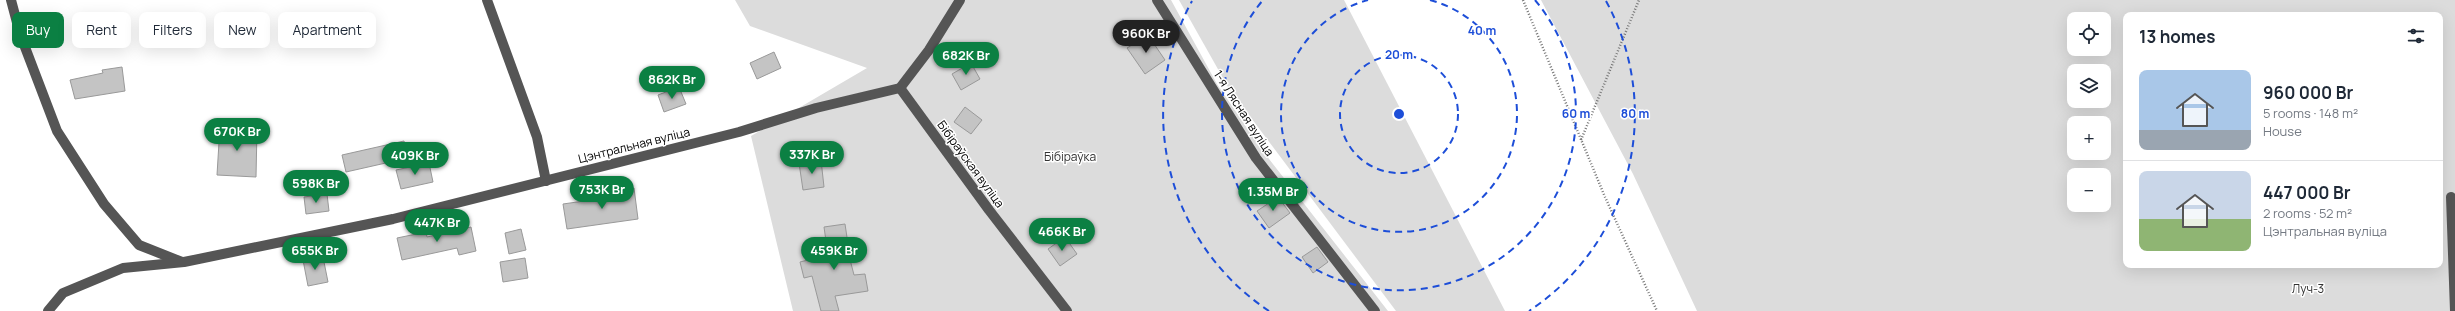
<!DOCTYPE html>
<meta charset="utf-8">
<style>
body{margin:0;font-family:Manrope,sans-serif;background:#f2f2f3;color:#1f2937;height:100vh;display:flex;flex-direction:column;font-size:15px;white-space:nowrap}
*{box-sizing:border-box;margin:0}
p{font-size:13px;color:#747a83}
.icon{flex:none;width:22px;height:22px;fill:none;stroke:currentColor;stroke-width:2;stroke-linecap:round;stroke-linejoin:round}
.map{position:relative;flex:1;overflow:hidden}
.sheet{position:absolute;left:2123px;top:12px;width:320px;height:256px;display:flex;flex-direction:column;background:#fff;border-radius:8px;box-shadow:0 4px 16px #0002}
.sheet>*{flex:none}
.guide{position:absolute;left:12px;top:12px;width:380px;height:36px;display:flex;gap:8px}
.tools{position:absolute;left:2067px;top:12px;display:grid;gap:8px}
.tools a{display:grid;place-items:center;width:44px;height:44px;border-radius:8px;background:#fff;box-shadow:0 4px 16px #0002;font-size:20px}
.price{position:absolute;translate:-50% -34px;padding:0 9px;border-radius:14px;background:#0b8043;color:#fff;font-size:13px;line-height:26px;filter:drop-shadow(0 1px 2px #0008)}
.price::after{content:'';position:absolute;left:50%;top:24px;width:12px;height:9px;margin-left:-6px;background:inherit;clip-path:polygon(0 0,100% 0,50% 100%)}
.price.active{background:#222;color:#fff}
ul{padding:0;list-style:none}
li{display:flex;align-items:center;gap:12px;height:100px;padding:0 16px}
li+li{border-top:1px solid #e0e1e3}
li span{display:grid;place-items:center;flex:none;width:112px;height:80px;border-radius:8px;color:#555}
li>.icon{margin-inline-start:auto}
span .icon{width:48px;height:48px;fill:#fffc;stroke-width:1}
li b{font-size:17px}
h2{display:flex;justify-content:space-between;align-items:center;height:48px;padding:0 16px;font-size:17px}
.pill{padding:0 14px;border-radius:8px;background:#fff;box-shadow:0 4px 16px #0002;font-size:14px;line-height:36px}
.pill.active{background:#0b8043;color:#fff}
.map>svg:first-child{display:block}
.green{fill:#dcdcdc;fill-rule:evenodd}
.building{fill:#c4c4c4;stroke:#999}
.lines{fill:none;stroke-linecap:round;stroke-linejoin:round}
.path{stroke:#777;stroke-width:2.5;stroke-dasharray:1 2;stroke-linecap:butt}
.minor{stroke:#555;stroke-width:10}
.ring{fill:none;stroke:#1d4ed8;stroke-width:2;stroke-dasharray:7 5}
.labels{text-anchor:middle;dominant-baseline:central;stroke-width:3;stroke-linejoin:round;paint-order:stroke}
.street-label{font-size:12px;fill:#000;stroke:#fff}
.park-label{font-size:12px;fill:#333;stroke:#fff}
.centre{fill:#1d4ed8;stroke:#fff;stroke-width:2}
.ring-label{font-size:12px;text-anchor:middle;font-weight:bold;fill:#1d4ed8;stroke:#fff;stroke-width:3;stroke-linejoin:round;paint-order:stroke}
</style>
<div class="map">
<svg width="2455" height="311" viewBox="0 0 2455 311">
<rect width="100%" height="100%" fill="#fff"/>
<!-- green -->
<g class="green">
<polygon points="735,0 1171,0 1217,84 1262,150 1388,311 793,311 751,136 867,68 750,26"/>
<polygon points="1179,0 1344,0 1505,311 1396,311 1228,87"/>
<path d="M 1541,0 L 2455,0 L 2455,311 L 1697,311 L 1633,174 ZM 2126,15 L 2440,15 L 2440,265 L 2126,265 ZM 2074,19 L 2104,19 L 2104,49 L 2074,49 ZM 2074,71 L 2104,71 L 2104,101 L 2074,101 ZM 2074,123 L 2104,123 L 2104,153 L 2074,153 ZM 2074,175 L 2104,175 L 2104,205 L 2074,205 Z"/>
</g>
<!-- building -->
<g class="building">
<polygon points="1148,35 1165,60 1145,74 1127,48"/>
<polygon points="774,52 781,68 757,79 750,63"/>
<polygon points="971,63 980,79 961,90 952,74"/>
<polygon points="122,67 125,91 75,99 70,80 103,73 102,70"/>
<polygon points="679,87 686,104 664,112 658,95"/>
<polygon points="965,107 982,120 971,134 954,122"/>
<polygon points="220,126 257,129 256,177 217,175"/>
<polygon points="404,141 408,158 346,172 342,155"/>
<polygon points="821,160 824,187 803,190 799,163"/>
<polygon points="429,163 433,182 401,189 396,170"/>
<polygon points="634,188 638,219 567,229 563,204 612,197 611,191"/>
<polygon points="327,194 329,211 306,214 304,197"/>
<polygon points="1278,197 1290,213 1269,228 1257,211"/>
<polygon points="845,224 848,244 846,244 854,275 865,274 868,291 835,296 839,311 821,311 812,276 804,278 800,262 828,255 824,227"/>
<polygon points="471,227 476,251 459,255 457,248 402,260 397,238 426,232 427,237"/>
<polygon points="521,229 526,250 509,254 505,233"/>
<polygon points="1065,237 1077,254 1060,266 1048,249"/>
<polygon points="1317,247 1328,262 1313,273 1302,257"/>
<polygon points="323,257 328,282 308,286 303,260"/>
<polygon points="525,258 528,278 503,282 500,262"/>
</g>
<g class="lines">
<!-- path -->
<g class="path">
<polyline points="1523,0 1605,197 1657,311"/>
<polyline points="1581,140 1639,0"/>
</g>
<!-- minor -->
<g class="minor">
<polyline points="11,0 20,34 57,131 104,204 139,245 182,262"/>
<polyline points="487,0 537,137 546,181"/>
<polyline points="1157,0 1256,158 1375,311"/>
<polyline points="900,88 989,210 1067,311"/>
<polyline points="2451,197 2455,311"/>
<polyline points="48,311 63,293 123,268 184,262 393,219 739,132 816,108 900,88 929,50 960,0"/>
</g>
</g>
<!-- distance rings -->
<g class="ring">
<circle cx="1399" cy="114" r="59"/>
<path d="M1430 0A118 118 0 1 1 1368 0"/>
<path d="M1535 0A177 177 0 1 1 1263 0"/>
<path d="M1269 311A236 236 0 0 1 1192 1M1606 1A236 236 0 0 1 1529 311"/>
</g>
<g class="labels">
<!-- street labels -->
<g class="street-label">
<text transform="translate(1244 113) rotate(57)">1-я Лясная вуліца</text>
<text transform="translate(634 145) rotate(-14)">Цэнтральная вуліца</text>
<text transform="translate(971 164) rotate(54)">Бібіраўская вуліца</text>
</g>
<!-- park labels -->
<g class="park-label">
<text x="1070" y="156">Бібіраўка</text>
<text x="2308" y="288">Луч-3</text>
</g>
</g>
<circle cx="1399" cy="114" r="6" class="centre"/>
<g class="ring-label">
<text x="1482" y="35">40 m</text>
<text x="1399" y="59">20 m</text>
<text x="1576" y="118">60 m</text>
<text x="1635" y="118">80 m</text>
</g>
</svg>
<div class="tools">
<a><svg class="icon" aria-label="locate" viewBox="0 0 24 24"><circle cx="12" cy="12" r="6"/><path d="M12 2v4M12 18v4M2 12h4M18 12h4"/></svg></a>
<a><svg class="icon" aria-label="layers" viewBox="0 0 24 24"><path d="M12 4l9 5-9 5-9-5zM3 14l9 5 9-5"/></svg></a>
<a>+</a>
<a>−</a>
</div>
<b class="price active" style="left:1146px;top:54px">960K Br</b>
<b class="price" style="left:966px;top:76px">682K Br</b>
<b class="price" style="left:672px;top:100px">862K Br</b>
<b class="price" style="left:237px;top:152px">670K Br</b>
<b class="price" style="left:812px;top:175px">337K Br</b>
<b class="price" style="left:415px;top:176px">409K Br</b>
<b class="price" style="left:316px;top:204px">598K Br</b>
<b class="price" style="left:602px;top:210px">753K Br</b>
<b class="price" style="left:1273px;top:212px">1.35M Br</b>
<b class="price" style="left:437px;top:243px">447K Br</b>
<b class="price" style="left:1062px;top:252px">466K Br</b>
<b class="price" style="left:315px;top:271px">655K Br</b>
<b class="price" style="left:834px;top:271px">459K Br</b>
<div class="guide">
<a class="pill active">Buy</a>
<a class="pill">Rent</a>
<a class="pill">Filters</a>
<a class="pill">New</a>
<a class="pill">Apartment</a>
</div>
<section class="sheet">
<h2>13 homes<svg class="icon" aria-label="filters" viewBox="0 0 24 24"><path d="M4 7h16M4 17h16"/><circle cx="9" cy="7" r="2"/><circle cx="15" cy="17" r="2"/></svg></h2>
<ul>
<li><span style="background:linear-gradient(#a9c7e8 75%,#9aa5b1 0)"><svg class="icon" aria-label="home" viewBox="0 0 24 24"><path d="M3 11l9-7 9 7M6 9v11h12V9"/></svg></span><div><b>960 000 Br</b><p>5 rooms · 148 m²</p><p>House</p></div></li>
<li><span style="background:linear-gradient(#c9d6e8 60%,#8fb573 0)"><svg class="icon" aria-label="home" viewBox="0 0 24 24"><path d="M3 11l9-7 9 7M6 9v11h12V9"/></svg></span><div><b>447 000 Br</b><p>2 rooms · 52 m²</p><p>Цэнтральная вуліца</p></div></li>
</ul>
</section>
</div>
